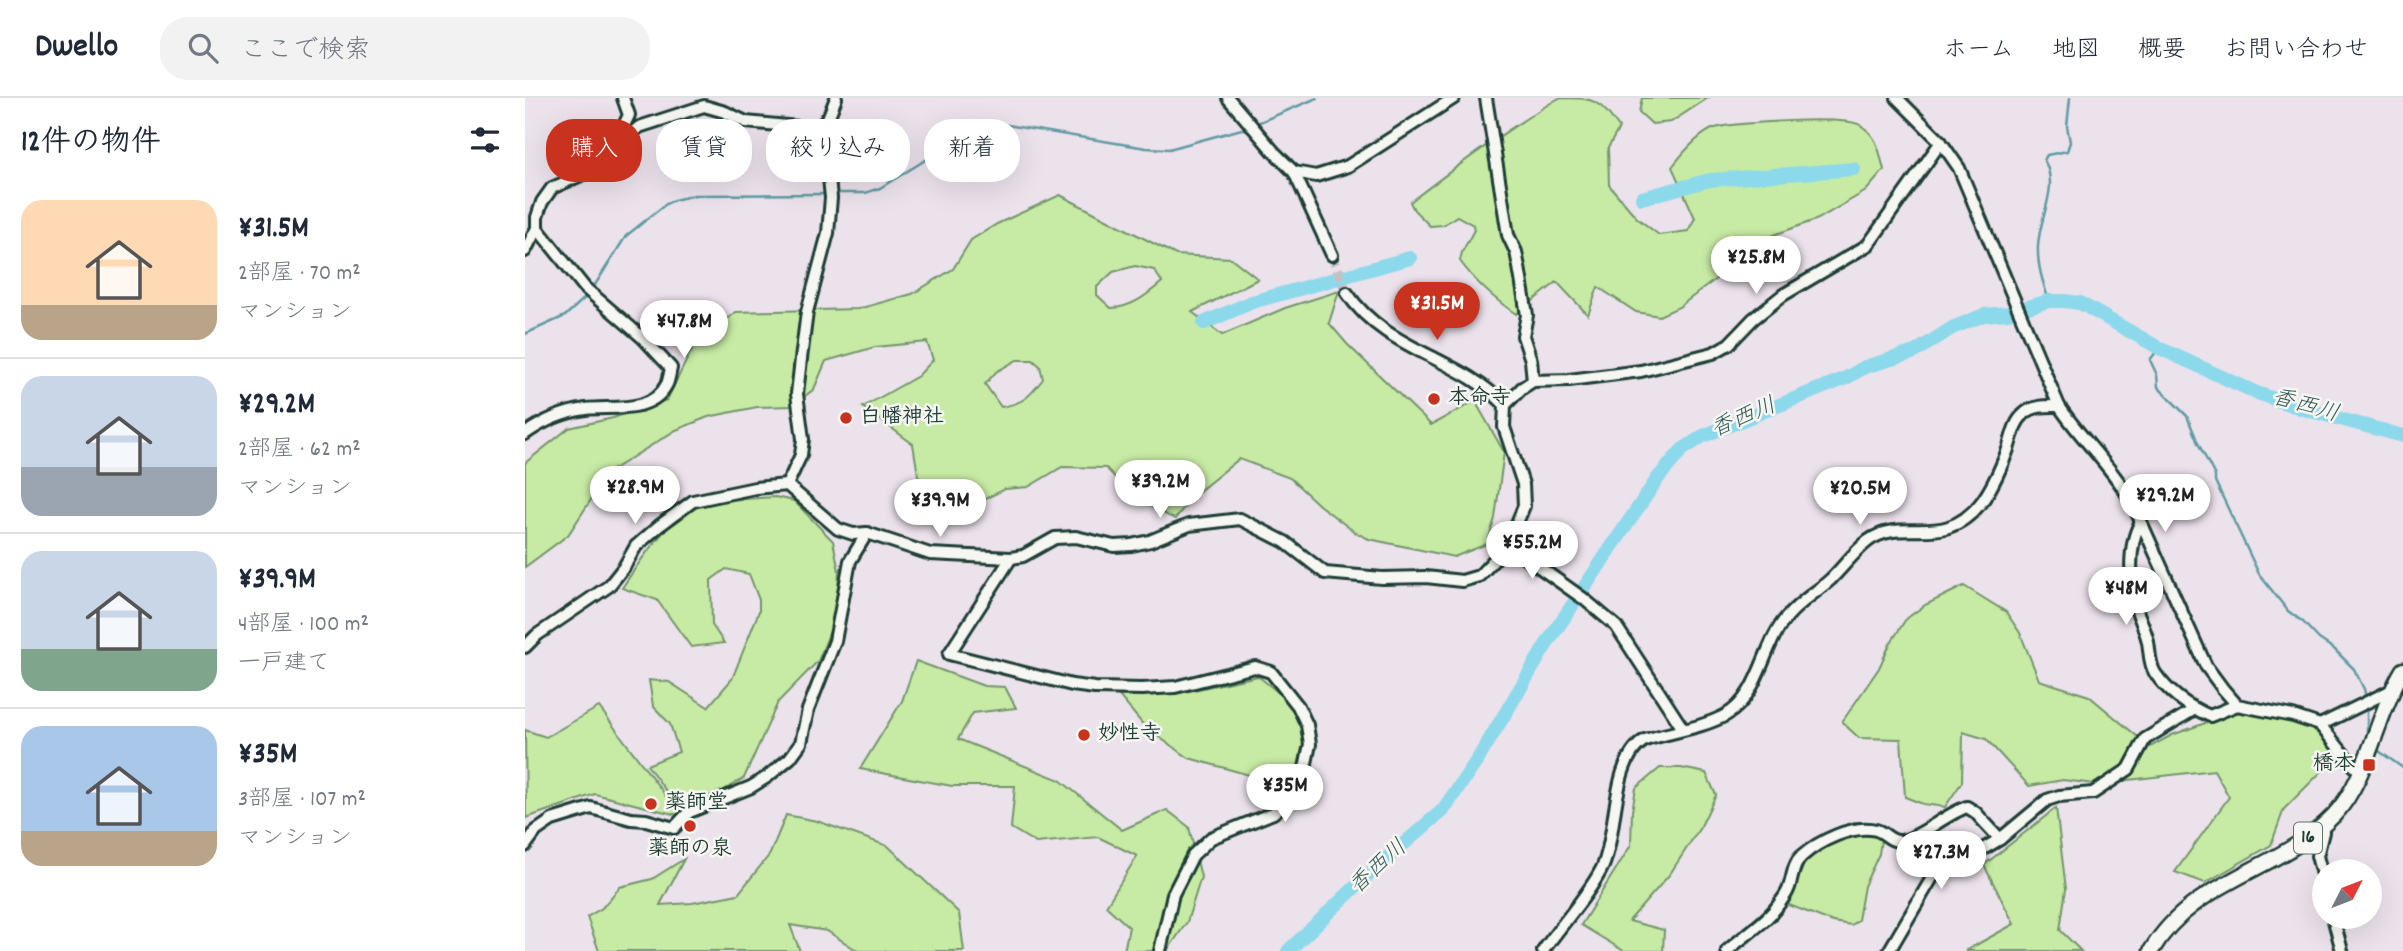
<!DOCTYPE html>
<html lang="ja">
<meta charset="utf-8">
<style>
body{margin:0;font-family:Dekko,"Klee One",sans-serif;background:#f2f2f3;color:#1f2937;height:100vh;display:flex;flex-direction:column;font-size:26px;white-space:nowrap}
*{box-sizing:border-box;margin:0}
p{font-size:23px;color:#747a83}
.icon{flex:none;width:38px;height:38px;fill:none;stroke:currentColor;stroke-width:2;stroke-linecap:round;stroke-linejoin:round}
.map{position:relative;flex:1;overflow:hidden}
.details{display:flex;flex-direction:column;background:#fff;width:525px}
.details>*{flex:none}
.hud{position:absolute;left:21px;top:21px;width:665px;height:63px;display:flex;gap:14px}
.needle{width:46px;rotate:48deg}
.fabs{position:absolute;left:1787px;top:761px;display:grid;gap:14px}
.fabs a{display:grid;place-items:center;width:70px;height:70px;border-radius:50%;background:#fff;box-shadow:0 7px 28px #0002;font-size:35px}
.price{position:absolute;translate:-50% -60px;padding:0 16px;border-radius:24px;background:#fff;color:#222;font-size:23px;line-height:46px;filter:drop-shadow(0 2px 4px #0008)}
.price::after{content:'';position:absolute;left:50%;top:42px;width:21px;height:16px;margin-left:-10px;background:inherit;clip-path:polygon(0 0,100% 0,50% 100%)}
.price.active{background:#c8321e;color:#fff}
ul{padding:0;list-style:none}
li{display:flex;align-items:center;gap:21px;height:175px;padding:0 21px}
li+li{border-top:2px solid #e0e1e3}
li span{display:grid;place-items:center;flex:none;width:196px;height:140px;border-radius:21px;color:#555}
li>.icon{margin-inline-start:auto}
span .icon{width:84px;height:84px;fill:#fffc;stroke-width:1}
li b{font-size:30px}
h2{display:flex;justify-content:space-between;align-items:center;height:84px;padding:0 21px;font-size:30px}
.pill{padding:0 24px;border-radius:28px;background:#fff;box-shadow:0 7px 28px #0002;font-size:24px;line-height:63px}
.pill.active{background:#c8321e;color:#fff}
header{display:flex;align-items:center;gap:42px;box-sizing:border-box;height:98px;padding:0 35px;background:#fff;border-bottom:2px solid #e0e1e3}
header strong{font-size:33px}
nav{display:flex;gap:38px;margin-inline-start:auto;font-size:24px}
.search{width:490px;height:63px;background:#f2f2f3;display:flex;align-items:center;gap:18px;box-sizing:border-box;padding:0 24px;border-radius:28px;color:#747a83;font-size:26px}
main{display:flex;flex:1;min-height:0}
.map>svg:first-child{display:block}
.green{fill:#c7eba4;stroke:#73946c;stroke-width:2;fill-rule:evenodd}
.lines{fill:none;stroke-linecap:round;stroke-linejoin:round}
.stream{stroke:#609ba2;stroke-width:2.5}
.river{stroke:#8cd9eb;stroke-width:14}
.minor-tunnel{stroke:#c3c1c7;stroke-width:10;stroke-dasharray:10 5;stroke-linecap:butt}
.minor-casing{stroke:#1f3d34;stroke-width:16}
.major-casing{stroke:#1f3d34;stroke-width:19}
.minor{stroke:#f6f6f2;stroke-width:10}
.major{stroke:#f6f6f2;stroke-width:14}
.poi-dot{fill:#c8321e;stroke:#f6f6f2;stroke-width:2.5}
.labels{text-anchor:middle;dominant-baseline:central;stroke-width:5;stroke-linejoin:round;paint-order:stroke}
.shield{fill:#f6f6f2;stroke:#60746d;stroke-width:2}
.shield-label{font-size:19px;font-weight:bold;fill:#1f3d34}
.poi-label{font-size:21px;font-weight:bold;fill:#1f3d34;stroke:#f6f6f2;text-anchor:start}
.water-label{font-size:23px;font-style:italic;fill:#355c59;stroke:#f6f6f2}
</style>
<header>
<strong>Dwello</strong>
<div class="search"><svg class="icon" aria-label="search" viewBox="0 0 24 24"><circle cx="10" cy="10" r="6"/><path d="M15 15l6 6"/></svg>ここで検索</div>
<nav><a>ホーム</a><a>地図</a><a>概要</a><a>お問い合わせ</a></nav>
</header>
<main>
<section class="details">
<h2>12件の物件<svg class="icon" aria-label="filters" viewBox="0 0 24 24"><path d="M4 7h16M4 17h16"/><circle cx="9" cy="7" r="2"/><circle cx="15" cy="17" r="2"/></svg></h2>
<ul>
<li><span style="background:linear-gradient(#ffd9b3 75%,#b9a48a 0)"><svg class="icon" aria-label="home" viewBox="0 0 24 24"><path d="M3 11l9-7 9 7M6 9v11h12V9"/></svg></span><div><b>¥31.5M</b><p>2部屋 · 70 m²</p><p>マンション</p></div></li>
<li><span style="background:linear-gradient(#c9d6e8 65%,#9aa5b1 0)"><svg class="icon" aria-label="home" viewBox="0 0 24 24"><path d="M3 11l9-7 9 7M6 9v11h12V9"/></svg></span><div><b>¥29.2M</b><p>2部屋 · 62 m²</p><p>マンション</p></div></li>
<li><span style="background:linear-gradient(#c9d6e8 70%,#7fa58c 0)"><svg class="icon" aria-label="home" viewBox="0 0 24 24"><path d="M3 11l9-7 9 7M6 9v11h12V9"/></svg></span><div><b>¥39.9M</b><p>4部屋 · 100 m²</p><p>一戸建て</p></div></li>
<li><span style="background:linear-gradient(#a9c7e8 75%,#b9a48a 0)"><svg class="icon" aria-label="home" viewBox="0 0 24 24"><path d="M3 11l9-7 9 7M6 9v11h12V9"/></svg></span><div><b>¥35M</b><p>3部屋 · 107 m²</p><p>マンション</p></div></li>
</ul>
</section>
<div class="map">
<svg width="1878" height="853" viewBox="0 0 1878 853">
<rect width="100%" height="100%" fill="#ece2ec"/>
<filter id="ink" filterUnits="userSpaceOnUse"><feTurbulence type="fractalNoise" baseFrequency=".0143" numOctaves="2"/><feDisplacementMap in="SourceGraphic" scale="14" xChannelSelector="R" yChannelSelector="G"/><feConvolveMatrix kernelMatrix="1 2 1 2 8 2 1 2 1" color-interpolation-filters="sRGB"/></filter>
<g filter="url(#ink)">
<!-- green -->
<g class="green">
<path d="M 1034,0 C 1069,0 1074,1 1094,30 L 1083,50 L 1084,87 L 1112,120 L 1134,137 L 1163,133 L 1170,120 L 1147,69 C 1157,56 1174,35 1190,30 C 1209,24 1321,18 1335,27 C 1353,38 1354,53 1359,72 L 1341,93 L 1293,121 L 1249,137 L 1154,209 L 1134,218 L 1111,214 L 1073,189 L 1063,217 L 1032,184 L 991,216 C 969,201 951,185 935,163 L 937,154 L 949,132 L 948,127 L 932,118 L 918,127 L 905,128 L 889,112 L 885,104 C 933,67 982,31 1034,0 Z"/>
<polygon points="1117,0 1183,0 1146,24 1127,26 1114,14"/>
<path d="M 535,97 L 651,157 L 706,160 L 733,181 L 667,214 L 697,237 L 760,210 L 814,193 L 804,225 L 822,246 L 906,327 L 950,303 L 979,354 L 970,420 L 962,446 L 929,459 L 844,441 L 831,435 L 794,407 L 765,380 L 714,361 L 668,398 L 650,421 C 619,407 604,395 581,370 L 537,369 L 503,389 L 480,391 L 437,412 L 398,408 L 388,346 L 338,309 L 393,278 L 408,262 L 402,244 L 350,249 L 301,263 L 289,291 L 267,308 L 232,309 L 183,319 L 151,332 L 84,374 L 43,437 L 0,469 L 0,365 L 44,330 L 88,320 L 142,302 L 170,245 L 211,214 L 333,211 L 387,196 L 428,171 L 446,142 L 472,126 ZM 610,168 L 629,172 L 637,184 C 622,197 606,210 586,210 L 572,197 L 572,189 L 588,174 ZM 492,262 L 508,262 L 515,268 L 518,281 C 504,299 499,305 476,309 L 460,286 L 471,274 Z"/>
<path d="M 250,399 L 269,403 L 308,443 L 314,473 L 311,518 L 293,563 L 253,604 L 219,680 L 158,716 L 122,667 L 154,654 L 145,626 L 128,608 L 124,582 L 144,584 L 183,609 L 207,581 L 234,513 L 234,502 L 224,476 L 201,471 L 186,482 L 187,527 L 199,545 L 166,549 L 132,502 L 97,490 C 115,463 143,419 175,408 C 199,400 225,401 250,399 Z"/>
<polygon points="1439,488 1481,514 1495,535 1514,582 1564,598 1625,649 1647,637 1711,614 1780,626 1795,634 1812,658 1759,711 1746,747 1680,785 1650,774 1704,699 1689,672 1569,686 1538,682 1504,688 1461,641 1438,634 1437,684 1420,709 1398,706 1380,699 1376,641 1334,640 1317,624 1354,570 1365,546 1381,521 1400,507"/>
<polygon points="391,563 459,588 480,589 491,610 448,615 433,641 535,682 597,732 642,712 664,729 676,779 662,824 642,853 599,853 604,829 581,808 612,758 573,739 511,745 486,730 490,688 427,688 335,671 377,603"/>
<polygon points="733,578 766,605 784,644 776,675 742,682 664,660 621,630 594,598 655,595"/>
<polygon points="74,609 156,718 70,696 1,720 0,632 21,639"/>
<polygon points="1135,670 1156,670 1181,675 1191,697 1176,728 1145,776 1104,823 1139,832 1138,853 1099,853 1056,827 1106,747 1107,713 1111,690"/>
<polygon points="1531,710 1541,791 1535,832 1556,853 1440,853 1489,826 1459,767"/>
<polygon points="261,717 292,723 363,748 434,815 439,853 333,853 302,833 265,827 275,853 74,853 62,819 77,810 95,789 127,781 159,761 135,807 167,805 213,796 245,756"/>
<polygon points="1329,724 1346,724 1358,728 1354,756 1339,788 1333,822 1326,827 1308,824 1264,807 1260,789 1275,754 1303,734"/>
</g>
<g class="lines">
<!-- stream -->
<g class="stream">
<polyline points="730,26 792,0"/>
<polyline points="310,95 340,95 355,90 454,29 470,25 621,50 644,51 724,29"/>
<polyline points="68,190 101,138 141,106 149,102 170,97 303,96"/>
<path d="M 1524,203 C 1518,185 1512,167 1513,148 C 1514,119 1535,89 1519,62 L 1522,57 L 1542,53 L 1545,44 L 1542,28 L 1545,0"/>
<polyline points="0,236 40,218 62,198"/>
<polyline points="1634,250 1625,262 1632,277 1633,289 1662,318 1673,345 1690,378 1690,383 1734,476 1763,513 1778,524 1794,541 1809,551 1829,571 1839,591 1841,600"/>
<polyline points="1842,643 1842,608"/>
<polyline points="1851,651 1878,670"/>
</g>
<!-- river -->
<g class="river">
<polyline points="1117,100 1185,82 1329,71"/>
<polyline points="679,225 727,204 885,160"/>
<polyline points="763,853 844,776 918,712 953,661 1024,542 1133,380 1157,352 1178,338 1321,280 1340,269 1390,254 1427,230 1459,217 1483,215 1524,203 1539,203 1555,205 1634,250 1732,295 1775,310 1878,338"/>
</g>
<!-- minor-tunnel -->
<polyline class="minor-tunnel" points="807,157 822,195"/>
<!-- minor casing -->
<g class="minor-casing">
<g id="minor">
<polyline points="703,0 749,54 769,74 807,157"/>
<polyline points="961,0 983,137 991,154 994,169 1002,217 998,238 1006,262 1008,283"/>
<path d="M 1372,0 L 1416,44 L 1434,70 L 1534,308 C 1557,342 1588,370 1608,406 L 1681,568 L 1698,591 L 1712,607 L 1768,618 L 1795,627 L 1826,665 L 1835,673"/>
<polyline points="294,31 304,18 311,0"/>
<polyline points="91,44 104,17 98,0"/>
<polyline points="769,74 791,78 823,68 929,0"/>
<polyline points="0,153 12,130 12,119 17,104 27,90 63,74 114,29 179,8 200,14 221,24 294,31"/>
<path d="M 822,195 C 860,252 935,260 980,307"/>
<path d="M 0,336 C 18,323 39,314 61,311 C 88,308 127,316 142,286 C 144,282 145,274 146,270 L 118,240 L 60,190 L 12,130"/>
<polyline points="262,387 276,357 278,341 272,296 276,261 282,214 303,135 306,100 301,50 294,31"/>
<path d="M 1616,424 C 1602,447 1605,487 1612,513 C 1616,523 1621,534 1623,544 C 1625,555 1624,565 1630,575 C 1643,594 1664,609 1685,618 L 1712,607"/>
<polyline points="983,447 1059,501 1091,528 1158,631"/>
<polyline points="486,460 424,556 547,587 570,590 617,591 650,589 730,569 746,574 773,608 782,627 785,646 780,670 774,685 763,703 748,715 686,740 668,757 648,796 635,853"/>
<polyline points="0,549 12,537 84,488 99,469 111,448 134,428 168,403 230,390 262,387 313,431 328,436 342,435 405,456 486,460 498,458 530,440 551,439 589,448 607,447 625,443 664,427 715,421 760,444 800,475 857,480 901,479 937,483 954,478 983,447 999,408 998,386 979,329 980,307 997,290 1008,283 1044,282 1116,273 1188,255 1204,246 1228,221 1258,197 1343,147 1416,44"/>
<polyline points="1795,627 1867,592"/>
<polyline points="1797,727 1798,734 1792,758 1799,784"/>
<polyline points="0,748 11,733 27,722 66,710 106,721 121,722 149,730 164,714 226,689 242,679 265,660 276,645 283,612 310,543 325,463 342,435"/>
<polyline points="1808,819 1817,853"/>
<path d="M 1018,853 C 1035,828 1066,794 1078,768 C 1093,733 1086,662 1120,642 C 1146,634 1177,630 1201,617 C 1235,598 1238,545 1262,519 C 1274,504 1292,494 1306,481 C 1318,469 1330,453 1343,443 C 1379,417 1417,453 1455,406 C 1467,391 1475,372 1482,354 C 1487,342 1488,325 1499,316 C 1508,307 1523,308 1534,308"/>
<path d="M 1202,853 C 1218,838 1242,824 1254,806 C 1257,802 1261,797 1263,792 C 1268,781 1267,767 1277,758 C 1294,743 1328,726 1351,732 C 1360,734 1365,744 1375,743 C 1392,742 1422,715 1442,709 L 1450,714 L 1475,741"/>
<polyline points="1364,853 1411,773 1422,765 1448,757 1475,741 1522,702 1534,698 1568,695 1604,671 1620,641 1670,611"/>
</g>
</g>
<!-- major casing -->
<g class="major-casing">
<path id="major" d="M 1626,853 C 1668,781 1754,774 1809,717 C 1843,681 1852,615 1878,572"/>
</g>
<!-- minor -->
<use href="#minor" class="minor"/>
<!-- major -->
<use href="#major" class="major"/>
</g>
</g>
<!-- markers -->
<g class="poi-dot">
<circle cx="909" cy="301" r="7"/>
<circle cx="321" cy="320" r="7"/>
<circle cx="559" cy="637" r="7"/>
<rect x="1837" y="660" width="14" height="14" rx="3.5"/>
<circle cx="126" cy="706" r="7"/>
<circle cx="165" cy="728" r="7"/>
</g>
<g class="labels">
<!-- shield labels -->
<rect class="shield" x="1769" y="724.5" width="28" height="31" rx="5"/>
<g class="shield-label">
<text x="1783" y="740">16</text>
</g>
<!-- poi labels -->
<g class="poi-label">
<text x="923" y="301">本命寺</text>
<text x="335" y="320">白幡神社</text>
<text x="573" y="637">妙性寺</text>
<text x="1830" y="667" text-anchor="end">橋本</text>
<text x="140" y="706">薬師堂</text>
<text x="165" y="752" text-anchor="middle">薬師の泉</text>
</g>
<!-- water labels -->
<g class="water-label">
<text transform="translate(1780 309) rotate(16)">香西川</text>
<text transform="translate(1219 321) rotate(-23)">香西川</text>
<text transform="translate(854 770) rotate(-42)">香西川</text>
</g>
</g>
</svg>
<div class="fabs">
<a><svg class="needle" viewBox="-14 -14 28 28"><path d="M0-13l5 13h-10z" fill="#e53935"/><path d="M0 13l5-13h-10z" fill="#747a83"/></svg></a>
</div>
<b class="price" style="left:1231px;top:198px">¥25.8M</b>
<b class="price active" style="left:912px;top:244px">¥31.5M</b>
<b class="price" style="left:159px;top:262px">¥47.8M</b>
<b class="price" style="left:635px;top:422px">¥39.2M</b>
<b class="price" style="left:110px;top:428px">¥28.9M</b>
<b class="price" style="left:1335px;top:429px">¥20.5M</b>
<b class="price" style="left:1640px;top:436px">¥29.2M</b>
<b class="price" style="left:415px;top:441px">¥39.9M</b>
<b class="price" style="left:1007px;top:483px">¥55.2M</b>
<b class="price" style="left:1601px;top:529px">¥48M</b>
<b class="price" style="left:760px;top:726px">¥35M</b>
<b class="price" style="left:1416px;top:793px">¥27.3M</b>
<div class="hud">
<a class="pill active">購入</a>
<a class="pill">賃貸</a>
<a class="pill">絞り込み</a>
<a class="pill">新着</a>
</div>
</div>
</main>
